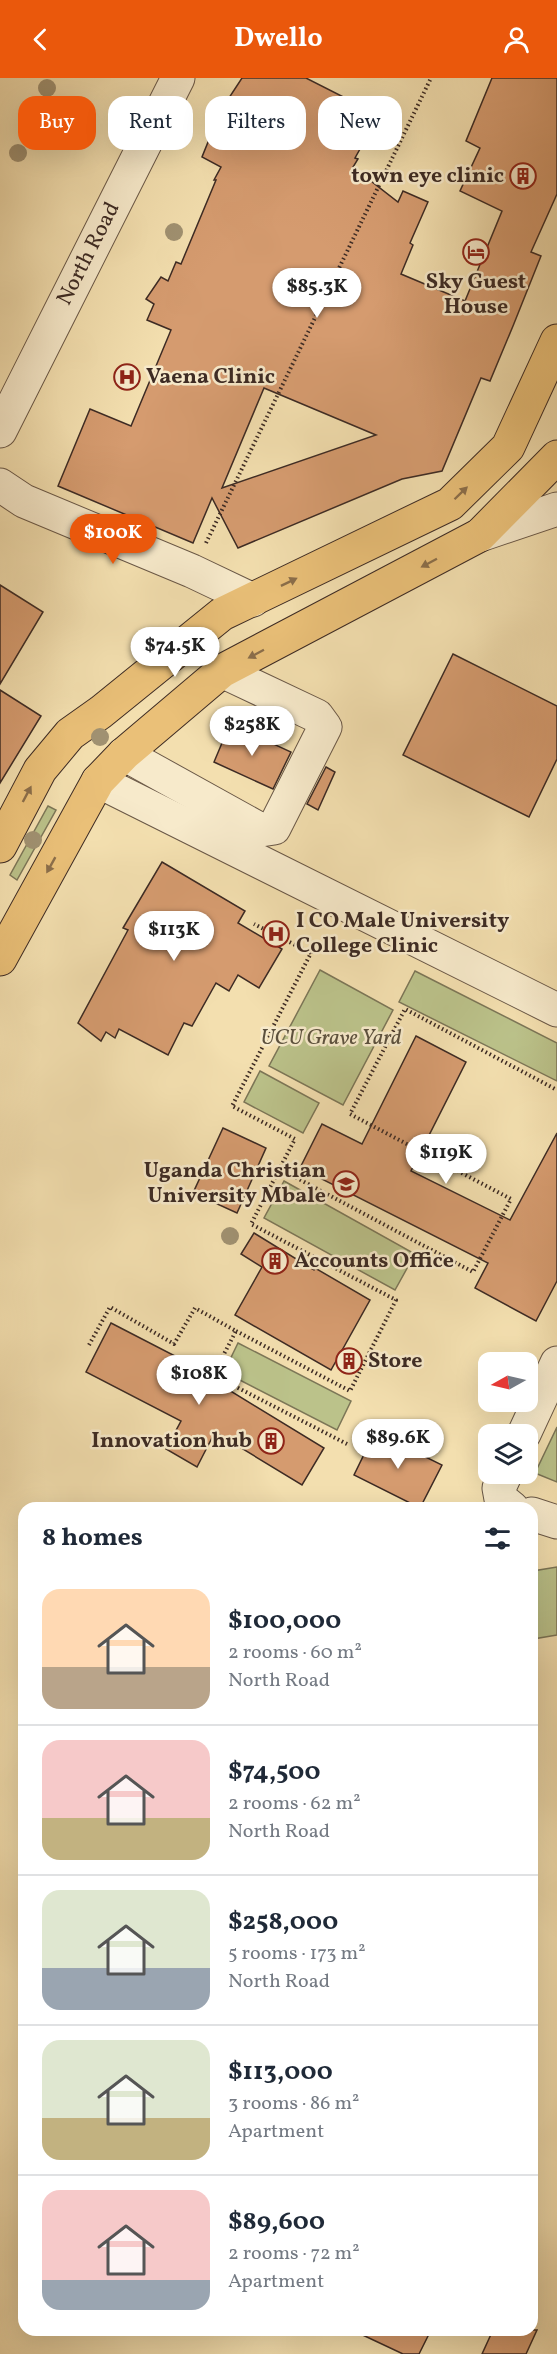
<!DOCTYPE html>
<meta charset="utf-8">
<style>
body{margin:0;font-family:Vollkorn,serif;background:#f2f2f3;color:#1f2937;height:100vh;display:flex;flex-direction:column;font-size:22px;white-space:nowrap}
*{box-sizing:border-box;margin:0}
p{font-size:20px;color:#747a83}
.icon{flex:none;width:33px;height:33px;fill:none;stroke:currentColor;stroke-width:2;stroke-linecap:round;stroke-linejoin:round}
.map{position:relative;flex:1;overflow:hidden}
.side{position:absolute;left:18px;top:1424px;width:520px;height:834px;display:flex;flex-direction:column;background:#fff;border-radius:18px;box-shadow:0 6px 24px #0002}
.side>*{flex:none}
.guide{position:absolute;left:18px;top:18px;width:522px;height:54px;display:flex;gap:12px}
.needle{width:39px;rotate:262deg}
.controls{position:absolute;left:478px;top:1274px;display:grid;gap:12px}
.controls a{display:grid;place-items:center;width:60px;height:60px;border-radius:12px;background:#fff;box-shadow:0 6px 24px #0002;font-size:30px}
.price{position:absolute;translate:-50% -51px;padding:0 14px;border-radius:21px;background:#fff;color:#222;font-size:20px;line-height:39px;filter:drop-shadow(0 2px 3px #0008)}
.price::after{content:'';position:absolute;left:50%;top:36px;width:18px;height:14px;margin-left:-9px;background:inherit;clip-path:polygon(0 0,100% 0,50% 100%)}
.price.current{background:#ea580c;color:#fff}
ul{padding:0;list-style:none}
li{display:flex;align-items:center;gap:18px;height:150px;padding:0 24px}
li+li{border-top:2px solid #e0e1e3}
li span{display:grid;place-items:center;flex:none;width:168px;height:120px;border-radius:18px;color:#555}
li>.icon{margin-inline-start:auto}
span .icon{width:72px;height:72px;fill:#fffc;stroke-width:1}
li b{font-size:26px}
h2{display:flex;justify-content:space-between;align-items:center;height:72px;padding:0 24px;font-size:26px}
.tag{padding:0 21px;border-radius:18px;background:#fff;box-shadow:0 6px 24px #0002;font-size:21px;line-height:54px}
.tag.current{background:#ea580c;color:#fff}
header{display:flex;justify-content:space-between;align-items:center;height:78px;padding:0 24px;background:#ea580c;color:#fff;font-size:27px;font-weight:700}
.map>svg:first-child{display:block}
.green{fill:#bbc28a;stroke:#7c7657;stroke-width:1.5}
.building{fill:#d59b6f;stroke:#3d2b24;stroke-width:1.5;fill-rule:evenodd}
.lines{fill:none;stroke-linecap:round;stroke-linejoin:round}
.minor-casing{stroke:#6a5847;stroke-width:35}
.major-casing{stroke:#3d2b24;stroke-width:35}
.path{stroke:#3d2b24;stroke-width:4;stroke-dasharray:1.5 3;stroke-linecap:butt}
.minor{stroke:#f7eacb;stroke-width:33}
.major{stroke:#eac078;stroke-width:33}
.tree{fill:#a09171}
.oneway{fill:#8b6e4a}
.labels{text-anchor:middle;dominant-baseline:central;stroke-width:5;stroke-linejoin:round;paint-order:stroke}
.poi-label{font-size:22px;font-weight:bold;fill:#3d2b24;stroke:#f7eacb;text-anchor:start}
.street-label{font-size:22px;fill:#3d2b24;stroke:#f7eacb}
.park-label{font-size:22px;font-style:italic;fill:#5c513e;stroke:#f7eacb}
</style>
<header><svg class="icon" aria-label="back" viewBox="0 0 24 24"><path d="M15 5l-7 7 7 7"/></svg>Dwello<svg class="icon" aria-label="person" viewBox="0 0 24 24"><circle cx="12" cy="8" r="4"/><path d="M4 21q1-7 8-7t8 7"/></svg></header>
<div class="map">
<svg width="557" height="2276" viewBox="0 0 557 2276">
<rect width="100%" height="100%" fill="#f3dfaf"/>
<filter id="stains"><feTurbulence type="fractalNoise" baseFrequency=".00333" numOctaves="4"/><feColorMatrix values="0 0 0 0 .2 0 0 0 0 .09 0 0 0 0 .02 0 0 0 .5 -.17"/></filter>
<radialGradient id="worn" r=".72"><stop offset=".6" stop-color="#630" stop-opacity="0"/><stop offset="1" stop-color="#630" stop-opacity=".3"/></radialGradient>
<!-- green -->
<g class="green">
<polygon points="48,728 56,732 17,802 10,797"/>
<polygon points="320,892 393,932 343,1027 269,988"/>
<polygon points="415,893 557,965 557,1003 399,924"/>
<polygon points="260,993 319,1025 303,1055 244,1024"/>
<polygon points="284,1103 415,1176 395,1212 264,1140"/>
<polygon points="238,1265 351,1323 337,1352 224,1294"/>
<polygon points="557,1349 557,1404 535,1395"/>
<polygon points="557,1489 557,1557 533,1561 533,1493"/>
</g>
<!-- building -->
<g class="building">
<path d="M 242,0 L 306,0 L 379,37 L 355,80 L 358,81 L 353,89 L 398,124 L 403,113 L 428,124 L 410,165 L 413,167 L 401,196 L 465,223 L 502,133 L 460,113 L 480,70 L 466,63 L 492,0 L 557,0 L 557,116 L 531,174 L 541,178 L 513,248 L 490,303 L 481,300 L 442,393 L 402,401 L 238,470 L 212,420 L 193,465 L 58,408 L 90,331 L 131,348 L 171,252 L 147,242 L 154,226 L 146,221 L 161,199 L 168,203 L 176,184 L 181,186 L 216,102 L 214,102 L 221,89 L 202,79 L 221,32 ZM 264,310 L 376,357 L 222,410 Z"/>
<polygon points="0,507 43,534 0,606"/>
<polygon points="453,576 557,628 557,681 529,739 403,677"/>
<polygon points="0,612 41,638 0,705"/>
<polygon points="230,646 291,674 273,711 214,684"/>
<polygon points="326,689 335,694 318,732 307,726"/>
<polygon points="162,784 245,833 238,845 282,871 259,910 238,897 229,913 216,905 192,948 184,945 168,977 119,951 115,960 106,954 101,963 78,945 128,852 123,850"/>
<polygon points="416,958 466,984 411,1093 510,1142 557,1055 557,1203 536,1243 475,1210 488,1185 300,1090 322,1046 362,1066"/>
<polygon points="223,1050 266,1070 237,1135 193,1115"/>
<polygon points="254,1155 314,1192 315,1190 370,1222 331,1292 235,1237 262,1189 241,1176"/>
<polygon points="111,1245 208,1295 206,1298 324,1370 302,1407 215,1354 197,1389 166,1371 181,1343 86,1294"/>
<polygon points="375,1354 442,1387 420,1430 354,1397"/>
<polygon points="352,2252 431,2252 419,2276 403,2276"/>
<polygon points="493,2252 537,2252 526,2276 482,2276"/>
</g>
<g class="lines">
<!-- minor casing -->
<g class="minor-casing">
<g id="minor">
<polyline points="0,353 178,0"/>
<polyline points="0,407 24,423 192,493 253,522"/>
<polyline points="480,457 557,431"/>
<polyline points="124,676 261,752 274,750 325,649 317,638 222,593"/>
<polyline points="98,703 557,932"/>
<polyline points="524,1356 557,1285"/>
<polyline points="506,1395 499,1410 501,1421 512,1430"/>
<polyline points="532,1436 557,1444"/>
</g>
</g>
<!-- major casing -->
<g class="major-casing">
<g id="major">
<polyline points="0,768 40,692 70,656 101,634 222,536 450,426 508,369 557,263"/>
<polyline points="0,881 98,703 124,676 222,593 480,457 557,379"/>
</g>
</g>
<!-- path -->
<g class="path">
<polyline points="206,465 431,0"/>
<polyline points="280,1091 473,1194 511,1121 350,1036 405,931 557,1012"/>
<polyline points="236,1253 350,1313 396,1222 251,1146 295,1061 232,1028 311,875 254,846"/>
<polyline points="89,1267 110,1229 174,1266 195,1230 236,1253 213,1297 347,1366"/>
</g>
<!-- minor -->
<use href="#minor" class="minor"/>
<!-- major -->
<use href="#major" class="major"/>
</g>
<!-- trees -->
<g class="tree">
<circle cx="47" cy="10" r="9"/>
<circle cx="30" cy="59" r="9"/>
<circle cx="18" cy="75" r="9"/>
<circle cx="174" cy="154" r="9"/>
<circle cx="100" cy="659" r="9"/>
<circle cx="33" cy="762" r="9"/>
<circle cx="230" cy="1158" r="9"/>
</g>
<!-- one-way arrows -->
<defs><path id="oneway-solid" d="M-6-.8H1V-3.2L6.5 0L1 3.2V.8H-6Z" transform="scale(1.5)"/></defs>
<g class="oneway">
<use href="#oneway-solid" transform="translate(461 415) rotate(-44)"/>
<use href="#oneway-solid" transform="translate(429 485) rotate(152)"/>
<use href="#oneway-solid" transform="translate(289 504) rotate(-26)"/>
<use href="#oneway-solid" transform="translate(256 576) rotate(152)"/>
<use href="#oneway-solid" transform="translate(27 716) rotate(-62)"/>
<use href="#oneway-solid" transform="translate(51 787) rotate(119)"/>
</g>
<!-- icons -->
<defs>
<g id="building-ring" transform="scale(1.35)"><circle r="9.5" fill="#f7eacb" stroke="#8f2418" stroke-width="1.5"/><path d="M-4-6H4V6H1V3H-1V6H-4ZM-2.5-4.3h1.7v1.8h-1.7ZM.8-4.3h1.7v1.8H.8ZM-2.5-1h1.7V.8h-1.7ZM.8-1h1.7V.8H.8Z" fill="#8f2418"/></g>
<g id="hotel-ring" transform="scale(1.35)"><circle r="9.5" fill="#f7eacb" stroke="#8f2418" stroke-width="1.5"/><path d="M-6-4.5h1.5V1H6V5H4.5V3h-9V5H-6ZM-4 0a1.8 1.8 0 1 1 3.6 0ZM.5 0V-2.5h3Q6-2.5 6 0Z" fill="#8f2418"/></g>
<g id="hospital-ring" transform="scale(1.35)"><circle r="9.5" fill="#f7eacb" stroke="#8f2418" stroke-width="1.5"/><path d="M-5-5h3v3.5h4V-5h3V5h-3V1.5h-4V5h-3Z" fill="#8f2418"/></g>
<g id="university-ring" transform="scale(1.35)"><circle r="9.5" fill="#f7eacb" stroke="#8f2418" stroke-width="1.5"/><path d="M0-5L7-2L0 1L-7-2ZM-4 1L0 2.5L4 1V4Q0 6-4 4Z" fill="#8f2418"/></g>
</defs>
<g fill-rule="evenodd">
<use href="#building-ring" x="523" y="98"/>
<use href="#hotel-ring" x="476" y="174"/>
<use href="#hospital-ring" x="127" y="299"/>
<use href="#hospital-ring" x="276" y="856"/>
<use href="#university-ring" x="346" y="1106"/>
<use href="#building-ring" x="275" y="1183"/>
<use href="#building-ring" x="349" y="1283"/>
<use href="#building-ring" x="271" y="1363"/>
</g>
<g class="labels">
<!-- poi labels -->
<g class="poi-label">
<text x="504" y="98" text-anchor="end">town eye clinic</text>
<text x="476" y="204" text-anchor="middle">Sky Guest<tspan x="476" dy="25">House</tspan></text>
<text x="146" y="299">Vaena Clinic</text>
<text x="296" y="843">I CO Male University<tspan x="296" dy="25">College Clinic</tspan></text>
<text x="326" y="1093" text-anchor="end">Uganda Christian<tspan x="326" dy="25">University Mbale</tspan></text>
<text x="294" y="1183">Accounts Office</text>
<text x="368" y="1283">Store</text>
<text x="252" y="1363" text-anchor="end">Innovation hub</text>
</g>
<!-- street labels -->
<g class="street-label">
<text transform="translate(89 176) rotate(-63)">North Road</text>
</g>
<!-- park labels -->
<g class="park-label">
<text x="331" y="960">UCU Grave Yard</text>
</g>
</g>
<rect width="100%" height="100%" filter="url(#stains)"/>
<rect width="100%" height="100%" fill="url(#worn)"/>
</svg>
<div class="controls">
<a><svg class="needle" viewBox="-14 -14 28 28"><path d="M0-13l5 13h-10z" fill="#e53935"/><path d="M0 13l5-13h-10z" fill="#747a83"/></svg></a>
<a><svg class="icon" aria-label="layers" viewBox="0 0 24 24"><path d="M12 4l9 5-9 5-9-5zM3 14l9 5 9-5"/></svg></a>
</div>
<b class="price" style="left:317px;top:241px">$85.3K</b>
<b class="price current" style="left:113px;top:487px">$100K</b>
<b class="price" style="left:175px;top:600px">$74.5K</b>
<b class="price" style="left:252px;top:679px">$258K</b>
<b class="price" style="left:174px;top:884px">$113K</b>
<b class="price" style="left:446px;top:1107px">$119K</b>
<b class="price" style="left:199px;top:1328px">$108K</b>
<b class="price" style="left:398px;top:1392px">$89.6K</b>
<div class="guide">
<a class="tag current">Buy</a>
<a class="tag">Rent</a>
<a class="tag">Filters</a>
<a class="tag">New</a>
</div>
<section class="side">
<h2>8 homes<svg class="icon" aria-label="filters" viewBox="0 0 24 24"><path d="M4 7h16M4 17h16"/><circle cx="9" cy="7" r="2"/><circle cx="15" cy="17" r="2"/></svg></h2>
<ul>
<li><span style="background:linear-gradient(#ffd9b3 65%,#b9a48a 0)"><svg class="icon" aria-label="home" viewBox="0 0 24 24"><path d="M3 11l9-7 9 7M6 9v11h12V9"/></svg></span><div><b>$100,000</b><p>2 rooms · 60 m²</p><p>North Road</p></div></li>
<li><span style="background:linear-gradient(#f6c9c9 65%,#c2b280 0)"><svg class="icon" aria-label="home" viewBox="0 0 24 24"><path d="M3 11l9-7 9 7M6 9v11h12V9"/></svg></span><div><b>$74,500</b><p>2 rooms · 62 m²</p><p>North Road</p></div></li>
<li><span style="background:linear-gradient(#dfe7d0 65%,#9aa5b1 0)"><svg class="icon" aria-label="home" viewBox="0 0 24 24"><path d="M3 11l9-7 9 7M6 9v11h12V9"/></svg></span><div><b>$258,000</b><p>5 rooms · 173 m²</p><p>North Road</p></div></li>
<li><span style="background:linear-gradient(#dfe7d0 65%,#c2b280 0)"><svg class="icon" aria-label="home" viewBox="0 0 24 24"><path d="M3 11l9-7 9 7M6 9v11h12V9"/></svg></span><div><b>$113,000</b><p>3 rooms · 86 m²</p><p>Apartment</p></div></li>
<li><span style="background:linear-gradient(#f6c9c9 75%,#9aa5b1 0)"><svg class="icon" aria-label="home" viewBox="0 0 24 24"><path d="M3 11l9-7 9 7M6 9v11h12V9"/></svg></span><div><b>$89,600</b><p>2 rooms · 72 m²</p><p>Apartment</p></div></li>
</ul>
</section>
</div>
